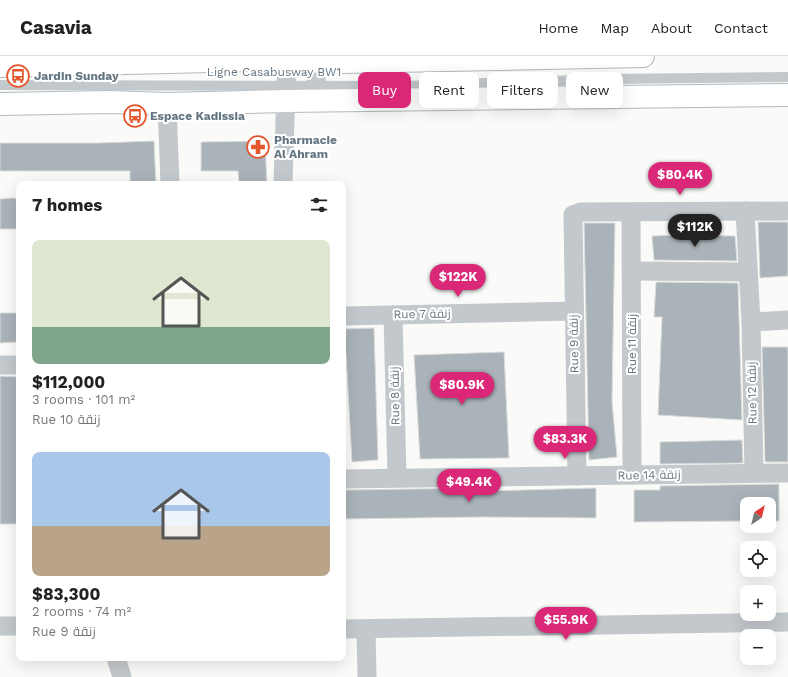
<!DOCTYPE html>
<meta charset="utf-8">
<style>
body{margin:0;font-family:"Work Sans",Cairo,sans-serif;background:#f6f6f6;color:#222;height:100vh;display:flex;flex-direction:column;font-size:15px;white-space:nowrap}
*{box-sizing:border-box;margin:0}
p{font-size:13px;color:#767676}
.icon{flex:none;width:22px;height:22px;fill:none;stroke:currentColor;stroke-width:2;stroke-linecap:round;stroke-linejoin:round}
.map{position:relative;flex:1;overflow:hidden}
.sheet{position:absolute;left:16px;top:125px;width:330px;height:480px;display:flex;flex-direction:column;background:#fff;border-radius:8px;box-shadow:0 4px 16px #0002}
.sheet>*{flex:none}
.hud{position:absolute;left:358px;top:16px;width:370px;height:36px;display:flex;gap:8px}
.needle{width:26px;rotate:35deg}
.controls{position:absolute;left:740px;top:441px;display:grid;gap:8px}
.controls a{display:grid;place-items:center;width:36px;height:36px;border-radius:8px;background:#fff;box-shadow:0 4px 16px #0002;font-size:20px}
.price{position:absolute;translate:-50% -34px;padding:0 9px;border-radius:14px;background:#db2777;color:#fff;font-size:13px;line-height:26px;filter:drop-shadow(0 1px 2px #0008)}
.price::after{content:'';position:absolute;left:50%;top:24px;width:12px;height:9px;margin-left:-6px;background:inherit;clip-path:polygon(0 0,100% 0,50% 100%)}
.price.active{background:#222;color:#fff}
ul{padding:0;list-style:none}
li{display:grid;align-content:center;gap:8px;height:212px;padding:0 16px}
li span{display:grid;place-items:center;height:124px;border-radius:8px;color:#555}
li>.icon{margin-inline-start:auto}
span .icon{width:72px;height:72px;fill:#fffc;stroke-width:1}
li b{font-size:17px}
h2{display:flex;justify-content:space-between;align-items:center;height:48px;padding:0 16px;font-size:17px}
.pill{padding:0 14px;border-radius:8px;background:#fff;box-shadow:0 4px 16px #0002;font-size:14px;line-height:36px}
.pill.active{background:#db2777;color:#fff}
header{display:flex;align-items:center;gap:24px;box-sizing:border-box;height:56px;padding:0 20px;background:#fff;border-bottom:1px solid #e0e0e0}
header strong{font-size:19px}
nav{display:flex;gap:22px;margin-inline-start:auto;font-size:14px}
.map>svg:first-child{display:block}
.building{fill:#aab3b9;stroke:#dcdcda}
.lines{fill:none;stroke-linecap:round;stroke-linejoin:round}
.secondary-casing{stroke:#b3babf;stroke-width:24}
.service{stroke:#c3c8cc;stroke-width:10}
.minor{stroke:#c3c8cc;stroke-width:19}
.secondary{stroke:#fff;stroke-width:22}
.labels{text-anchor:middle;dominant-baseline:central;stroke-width:4;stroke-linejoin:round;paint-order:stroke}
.street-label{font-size:12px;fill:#657683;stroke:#fff}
.poi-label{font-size:12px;font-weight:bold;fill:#657683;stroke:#fff;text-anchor:start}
</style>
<header>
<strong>Casavia</strong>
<nav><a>Home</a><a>Map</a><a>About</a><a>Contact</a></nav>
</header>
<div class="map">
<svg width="788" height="621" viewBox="0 0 788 621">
<rect width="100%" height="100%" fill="#fafaf8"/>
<!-- building -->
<g class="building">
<polygon points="154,85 156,128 130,128 130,115 0,115 0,87 98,87"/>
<polygon points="265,85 267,128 239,128 238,115 201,115 201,86"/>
<polygon points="12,142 19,143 19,173 0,173 0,143"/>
<polygon points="758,166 788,166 788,220 760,222"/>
<polygon points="584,167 615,167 612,345 617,401 589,404"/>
<polygon points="682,179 735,180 737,205 654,204 652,180"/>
<polygon points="656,226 738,227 742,364 658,359 662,261 654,261"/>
<polygon points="0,257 19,257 19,286 0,287"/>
<polygon points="374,272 378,404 352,406 346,298 343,298 343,273"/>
<polygon points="762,291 788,291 788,406 765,406"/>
<polygon points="504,296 509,402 420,403 414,299"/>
<polygon points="0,320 19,321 19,350 17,351 19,468 0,468"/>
<polygon points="742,384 743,407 660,408 660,386"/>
<polygon points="779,428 779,465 769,465 769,448 747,448 747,465 634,466 634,434 660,434 660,430"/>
<polygon points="485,432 485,435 596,432 596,462 483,461 343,463 343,434"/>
</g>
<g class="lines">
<!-- secondary casing -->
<g class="secondary-casing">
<g id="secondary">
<polyline points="0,10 253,4 341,6 643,0"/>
<polyline points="0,48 110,46 167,48 285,45 788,39"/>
</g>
</g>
<!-- service -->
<polyline class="service" points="0,29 403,30 609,23 788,21"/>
<!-- minor -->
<g class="minor">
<polyline points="314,0 318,45"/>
<polyline points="167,48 170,128"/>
<polyline points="283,128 287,0"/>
<polyline points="745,155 751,266"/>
<polyline points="631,156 632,419"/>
<polyline points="632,215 748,216"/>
<polyline points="393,259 397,421"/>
<polyline points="343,260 574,255"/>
<polyline points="0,309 19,309"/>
<polyline points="754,417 751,266 788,264"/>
<polyline points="577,420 573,159 581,156 788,155"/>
<polyline points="343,423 788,417"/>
<polyline points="0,570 19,570"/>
<polyline points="343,573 788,566"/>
<polyline points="366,573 367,621"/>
<polyline points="116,602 122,621"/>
</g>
<!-- secondary -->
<use href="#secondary" class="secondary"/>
</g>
<!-- icons -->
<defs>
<g id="bus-ring" transform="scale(1.15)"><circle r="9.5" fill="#fff" stroke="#e4572e" stroke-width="1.5"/><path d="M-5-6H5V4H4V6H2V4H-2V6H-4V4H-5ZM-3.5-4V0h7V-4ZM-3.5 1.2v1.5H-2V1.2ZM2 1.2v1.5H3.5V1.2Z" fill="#e4572e"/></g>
<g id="pharmacy-ring" transform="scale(1.15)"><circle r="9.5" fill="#fff" stroke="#e4572e" stroke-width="1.5"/><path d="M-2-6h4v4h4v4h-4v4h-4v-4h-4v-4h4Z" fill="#e4572e"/></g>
</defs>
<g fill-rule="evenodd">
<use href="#bus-ring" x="18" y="20"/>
<use href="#bus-ring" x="135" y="60"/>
<use href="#pharmacy-ring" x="258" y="91"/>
</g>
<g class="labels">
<!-- street labels -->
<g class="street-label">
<text x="274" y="16">Ligne Casabusway BW1</text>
<text transform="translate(422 258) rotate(-1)">Rue 7 زنقة</text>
<text transform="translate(574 288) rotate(-91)">Rue 9 زنقة</text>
<text transform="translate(632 288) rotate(-90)">Rue 11 زنقة</text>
<text transform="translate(752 337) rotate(-91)">Rue 12 زنقة</text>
<text transform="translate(395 340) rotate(-91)">Rue 8 زنقة</text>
<text transform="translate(649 419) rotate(-1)">Rue 14 زنقة</text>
</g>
<!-- poi labels -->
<g class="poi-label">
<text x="34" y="20">Jardin Sunday</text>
<text x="150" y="60">Espace Kadissia</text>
<text x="274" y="84">Pharmacie<tspan x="274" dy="14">Al Ahram</tspan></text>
</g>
</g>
</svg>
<div class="controls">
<a><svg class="needle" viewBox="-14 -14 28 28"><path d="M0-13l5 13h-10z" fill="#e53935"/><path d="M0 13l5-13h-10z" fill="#767676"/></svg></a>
<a><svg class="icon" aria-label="locate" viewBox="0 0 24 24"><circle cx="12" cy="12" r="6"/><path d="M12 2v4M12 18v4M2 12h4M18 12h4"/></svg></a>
<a>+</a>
<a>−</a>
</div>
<b class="price" style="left:680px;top:140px">$80.4K</b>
<b class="price active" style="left:695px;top:192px">$112K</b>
<b class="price" style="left:458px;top:242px">$122K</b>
<b class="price" style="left:462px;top:350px">$80.9K</b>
<b class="price" style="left:565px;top:404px">$83.3K</b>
<b class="price" style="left:469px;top:447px">$49.4K</b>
<b class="price" style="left:566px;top:585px">$55.9K</b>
<div class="hud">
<a class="pill active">Buy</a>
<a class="pill">Rent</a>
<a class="pill">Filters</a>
<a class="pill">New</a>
</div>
<section class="sheet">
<h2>7 homes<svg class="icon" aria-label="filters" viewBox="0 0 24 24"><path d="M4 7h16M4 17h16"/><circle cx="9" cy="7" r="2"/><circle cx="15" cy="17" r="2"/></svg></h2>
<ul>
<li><span style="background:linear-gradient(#dfe7d0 70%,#7fa58c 0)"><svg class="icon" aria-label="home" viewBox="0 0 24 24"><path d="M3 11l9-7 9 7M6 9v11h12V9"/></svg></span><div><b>$112,000</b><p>3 rooms · 101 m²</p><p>Rue 10 زنقة</p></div></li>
<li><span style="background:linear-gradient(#a9c7e8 60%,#b9a48a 0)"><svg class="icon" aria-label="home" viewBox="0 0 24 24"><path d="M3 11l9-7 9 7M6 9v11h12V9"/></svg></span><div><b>$83,300</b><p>2 rooms · 74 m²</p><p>Rue 9 زنقة</p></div></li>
</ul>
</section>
</div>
